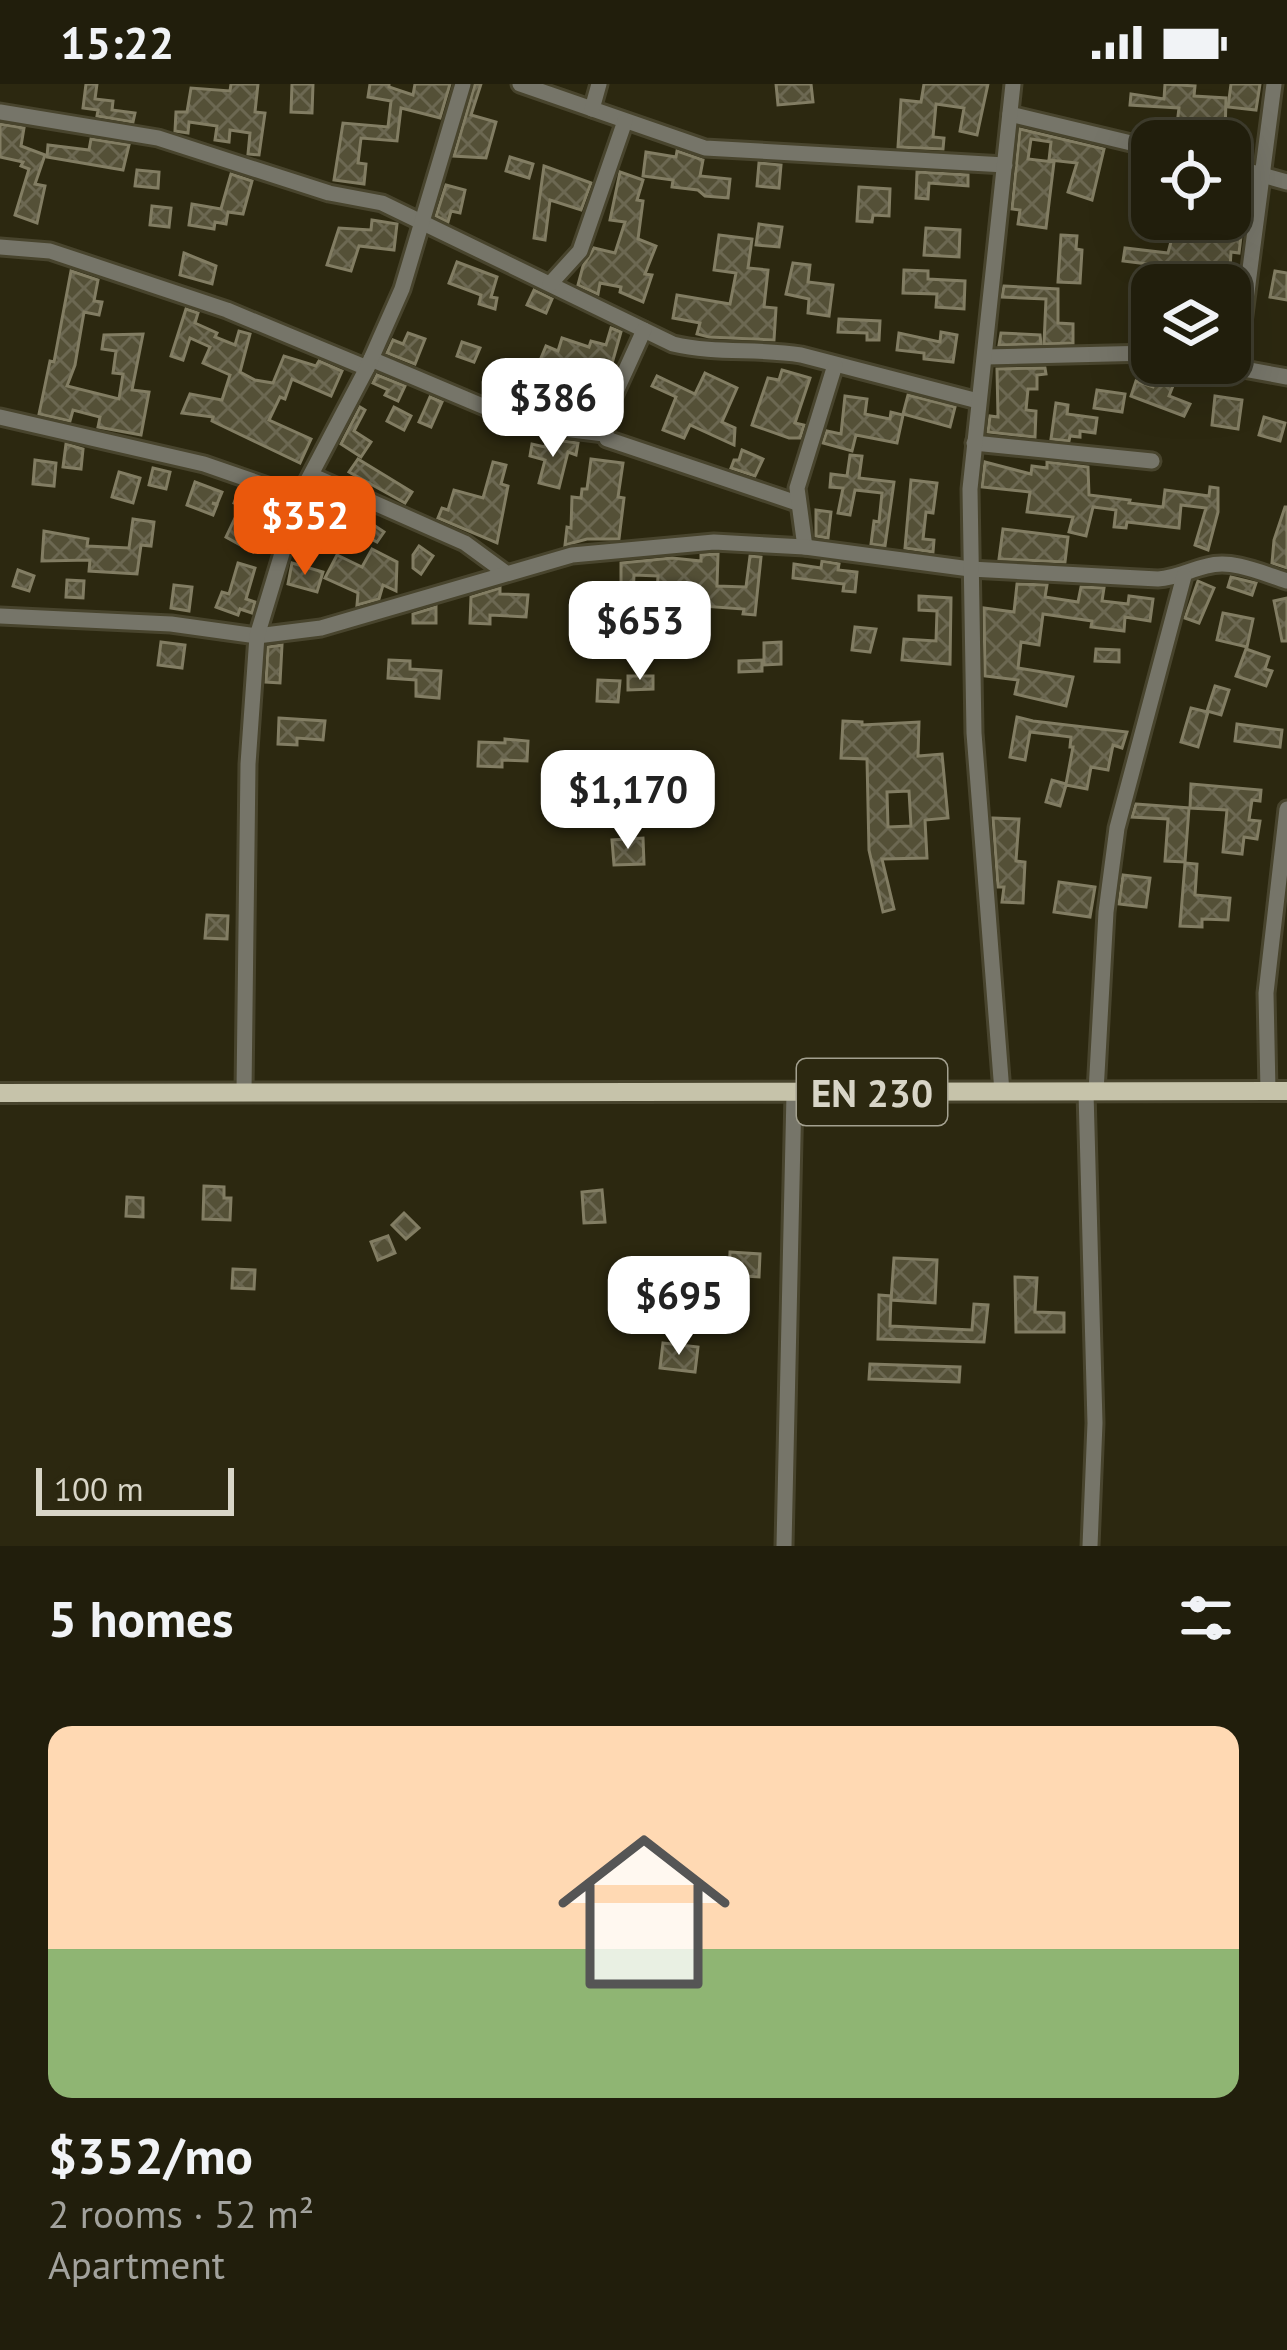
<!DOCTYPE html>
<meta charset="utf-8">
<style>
body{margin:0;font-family:"PT Sans",sans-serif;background:#292715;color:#f1f3f6;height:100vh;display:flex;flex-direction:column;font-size:45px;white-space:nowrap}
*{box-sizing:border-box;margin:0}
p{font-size:39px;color:#a2a29d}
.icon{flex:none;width:66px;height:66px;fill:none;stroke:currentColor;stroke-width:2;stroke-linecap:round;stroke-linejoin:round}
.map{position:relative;height:1462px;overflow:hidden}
.drawer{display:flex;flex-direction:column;background:#211e0c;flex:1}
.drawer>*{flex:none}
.controls{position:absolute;left:1131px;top:36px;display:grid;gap:24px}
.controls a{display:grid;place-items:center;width:120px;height:120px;border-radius:24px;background:#211e0c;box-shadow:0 12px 48px #0002,0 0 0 3px #3e3c2d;font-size:60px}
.scale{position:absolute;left:36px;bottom:30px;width:198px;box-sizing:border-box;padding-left:12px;border:6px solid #d8d5c7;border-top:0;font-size:33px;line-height:42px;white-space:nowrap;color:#d8d5c7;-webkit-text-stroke:9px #2c2810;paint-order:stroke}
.price{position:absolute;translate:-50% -102px;padding:0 27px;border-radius:24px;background:#fff;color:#222;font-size:39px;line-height:78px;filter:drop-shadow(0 3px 6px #0008)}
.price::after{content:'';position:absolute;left:50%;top:72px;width:36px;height:27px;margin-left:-18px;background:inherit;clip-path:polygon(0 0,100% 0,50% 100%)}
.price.current{background:#ea580c;color:#fff}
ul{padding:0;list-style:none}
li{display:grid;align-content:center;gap:24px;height:636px;padding:0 48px}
li span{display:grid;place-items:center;height:372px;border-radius:24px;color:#555}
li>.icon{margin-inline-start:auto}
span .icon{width:216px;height:216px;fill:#fffc;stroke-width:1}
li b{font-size:51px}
h2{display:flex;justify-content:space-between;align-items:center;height:144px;padding:0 48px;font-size:51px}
.status{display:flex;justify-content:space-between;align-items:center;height:84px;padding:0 60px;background:#211e0c;direction:ltr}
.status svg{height:33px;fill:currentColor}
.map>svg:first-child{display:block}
.building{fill:url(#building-cross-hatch);stroke:#827d63;stroke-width:3;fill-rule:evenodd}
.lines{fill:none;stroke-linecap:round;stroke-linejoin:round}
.minor-casing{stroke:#48442d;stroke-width:21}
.major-casing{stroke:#48442d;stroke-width:24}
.minor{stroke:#767569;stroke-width:15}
.major{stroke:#c6c3aa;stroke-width:18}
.labels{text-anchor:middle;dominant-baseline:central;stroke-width:9;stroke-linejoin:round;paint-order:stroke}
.shield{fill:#2c2810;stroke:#a4a190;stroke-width:3}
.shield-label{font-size:39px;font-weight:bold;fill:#d8d5c7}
</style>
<div class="status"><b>15:22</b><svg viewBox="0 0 49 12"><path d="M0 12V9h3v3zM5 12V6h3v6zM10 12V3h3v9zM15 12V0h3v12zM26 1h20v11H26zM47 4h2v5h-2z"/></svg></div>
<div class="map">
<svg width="1287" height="1462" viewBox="0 0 1287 1462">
<defs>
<pattern id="building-cross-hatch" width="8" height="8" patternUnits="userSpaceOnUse" patternTransform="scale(3)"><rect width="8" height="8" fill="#545037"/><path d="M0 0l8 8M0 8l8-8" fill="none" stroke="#6c6852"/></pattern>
</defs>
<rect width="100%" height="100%" fill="#2c2810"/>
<!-- building -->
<g class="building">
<polygon points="86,0 97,0 95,15 113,17 112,26 135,29 133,38 97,32 98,26 83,24"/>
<polygon points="231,0 258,0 255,28 265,29 259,71 248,70 250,49 230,46 229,58 215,56 217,42 189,38 188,49 175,47 176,28 187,28 191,4 230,7"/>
<polygon points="292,0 313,0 312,29 291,28"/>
<polygon points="370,0 389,0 389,3 413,11 415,0 450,0 440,34 401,24 397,57 361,54 358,79 366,80 364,100 334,96 343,39 388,43 391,17 368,13"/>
<polygon points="475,0 481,0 471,31 496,38 486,74 454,72"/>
<polygon points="776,0 811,0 813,18 778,21"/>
<polygon points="924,0 988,0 977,51 960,47 964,24 936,20 933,53 944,54 943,65 898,63 901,16 921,18"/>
<polygon points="1165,0 1195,2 1194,12 1226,14 1225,51 1207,50 1206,57 1175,57 1179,24 1130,21 1131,10 1164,15"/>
<polygon points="1231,0 1260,0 1256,26 1228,23"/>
<polygon points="0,40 24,44 21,62 45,71 35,100 45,102 37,139 15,131 29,85 21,82 23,78 0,73"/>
<polygon points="1020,45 1104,65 1092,116 1068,108 1077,79 1049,76 1051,58 1031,55 1028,75 1054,78 1046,144 1018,140 1020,126 1012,125"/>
<polygon points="91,55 129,61 123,86 47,73 48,61 89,66"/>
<polygon points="677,67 703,76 700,92 730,95 728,114 705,112 698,106 672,103 673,96 643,92 646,68 676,73"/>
<polygon points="510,73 533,80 529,94 506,87"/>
<polygon points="759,79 781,81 779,104 757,102"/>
<polygon points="544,82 591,99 581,126 550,116 545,156 534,154"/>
<polygon points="137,86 159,88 158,104 135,102"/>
<polygon points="620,88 643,96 637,116 643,117 638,155 656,162 645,190 652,191 643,218 620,208 621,203 600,199 598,210 578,201 583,182 594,164 615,169 625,138 610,136"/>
<polygon points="917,88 968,91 968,102 929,99 928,115 916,114"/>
<polygon points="231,90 252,97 243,130 228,128 226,140 215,138 214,145 189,141 192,120 221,125"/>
<polygon points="446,101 465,106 460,129 451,127 448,138 436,132"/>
<polygon points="859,103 890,105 889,132 873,131 872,138 857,137"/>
<polygon points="152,122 171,124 169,143 150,141"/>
<polygon points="1230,134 1243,136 1239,169 1231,168 1229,201 1161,199 1164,182 1123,177 1125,164 1168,169 1177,135 1230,140"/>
<polygon points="372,136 397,140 394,166 359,162 351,187 327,181 339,144 371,146"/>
<polygon points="759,140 782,143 779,163 756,161"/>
<polygon points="926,144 960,146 959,173 924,171"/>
<polygon points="719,151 752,155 748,184 768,186 764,223 776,224 774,256 709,253 697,250 700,239 673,234 677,211 730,220 736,189 714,186"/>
<polygon points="1061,151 1077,152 1076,165 1082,166 1080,199 1058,198"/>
<polygon points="184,169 216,182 212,200 180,191"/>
<polygon points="457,178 497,193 491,213 497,214 495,225 479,220 481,211 449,199"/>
<polygon points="793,179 810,181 808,198 833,201 829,232 808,229 809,215 786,210"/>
<polygon points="904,186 928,187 928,195 965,197 964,225 936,223 937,210 903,209"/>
<polygon points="71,187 98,196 94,217 102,218 99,231 84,228 75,281 67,302 119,315 123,290 113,289 116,267 102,265 104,251 143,250 132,306 149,308 141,351 98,343 100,333 73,326 70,337 39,330 50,277 54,278"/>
<polygon points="1275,187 1287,189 1287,216 1270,213"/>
<polygon points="1004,202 1058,205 1058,239 1073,240 1073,259 1044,260 1046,215 1002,213"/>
<polygon points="534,206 552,215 546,229 527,221"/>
<polygon points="186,225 198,229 195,239 217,249 215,253 235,261 239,247 250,250 240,288 255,296 273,299 284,272 316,282 319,277 342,287 331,312 292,295 285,315 280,313 269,336 311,355 300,379 212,337 213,333 182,329 190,310 222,316 230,291 203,279 210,263 190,254 183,276 171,272"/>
<polygon points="839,235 880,237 879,256 867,256 867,249 838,248"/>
<polygon points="611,244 621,248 609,290 606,289 601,305 590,302 582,329 551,321 550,330 532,328 539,279 546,262 558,267 562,254 589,263 591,257 606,261"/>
<polygon points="941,248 957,251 953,278 924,275 924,269 897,266 899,249 940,258"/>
<polygon points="408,249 425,255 415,280 387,269 393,256 403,260"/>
<polygon points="1001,249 1040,251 1041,260 999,261"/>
<polygon points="462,258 480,264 474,278 457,272"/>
<polygon points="1164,279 1182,279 1169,312 1190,320 1184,332 1131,312 1136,297 1153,303"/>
<polygon points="1045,284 1046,290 1037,291 1037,305 1028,305 1026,326 1036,327 1035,353 988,348 990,332 998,333 997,285"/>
<polygon points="782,286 810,294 795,339 804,341 800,354 789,354 752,341 768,294 779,296"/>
<polygon points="705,289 737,304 722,338 735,344 734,361 690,341 684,354 663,346 676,313 652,302 657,292 695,310"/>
<polygon points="377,291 405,302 398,317 385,311 388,306 373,299"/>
<polygon points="1097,306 1125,310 1122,328 1094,324"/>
<polygon points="908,311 955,323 950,343 903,330"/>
<polygon points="845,312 867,315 865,330 890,335 891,328 903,331 897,359 856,351 852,367 823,359 827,347 841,350"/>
<polygon points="1215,312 1242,316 1238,345 1212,341"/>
<polygon points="430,313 442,318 431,343 419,338"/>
<polygon points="1056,319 1068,321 1067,330 1097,334 1095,349 1080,347 1080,353 1070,352 1069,357 1051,355"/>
<polygon points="360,323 365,326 354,347 371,358 361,373 341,360"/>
<polygon points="394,323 411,332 404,346 387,337"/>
<polygon points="1264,333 1285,339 1280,357 1259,351"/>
<polygon points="547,355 578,359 576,371 568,368 559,404 539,399 545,376 530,372 532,360 545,363"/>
<polygon points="66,360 83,365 81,385 63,383"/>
<polygon points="742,366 763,375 755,392 731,384 734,376 739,376"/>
<polygon points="850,371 862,372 859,394 894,398 885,462 871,460 874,437 879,438 882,409 855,406 850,431 838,429 843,404 830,403 831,390 847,392"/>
<polygon points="358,375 412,408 405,419 349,388"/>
<polygon points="591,375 623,379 618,413 624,414 619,455 587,455 565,461 567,443 571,444 572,413 581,414 582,405 587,405"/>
<polygon points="35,376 56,379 54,402 33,400"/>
<polygon points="493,378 506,381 501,400 508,402 497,459 438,434 442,424 448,426 454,406 483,414"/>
<polygon points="985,378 1031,390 1032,382 1047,384 1047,378 1088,383 1089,411 1130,416 1129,419 1163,423 1165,406 1209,412 1210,403 1218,404 1218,428 1208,466 1195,461 1206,424 1181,421 1179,444 1127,438 1126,444 1114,443 1116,426 1093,423 1086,452 1069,448 1073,433 1027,428 1030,408 982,403"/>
<polygon points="153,384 170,388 166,405 149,401"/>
<polygon points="119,388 140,394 133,419 112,413"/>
<polygon points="911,396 937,399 933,429 926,428 923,455 934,456 933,468 905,464"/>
<polygon points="195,398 222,408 217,420 212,419 217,421 213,431 187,421"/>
<polygon points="240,405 278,418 275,432 239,425 241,422 234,419"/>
<polygon points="344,419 359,425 357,430 384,448 377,458 335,436"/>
<polygon points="1285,423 1287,423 1287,484 1272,479 1274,456"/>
<polygon points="816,426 831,428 828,454 816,452"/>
<polygon points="236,432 264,447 253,468 226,453"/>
<polygon points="133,435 154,438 151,462 141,461 137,490 89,487 90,476 42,477 44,447 88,455 87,462 129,464"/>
<polygon points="1003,445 1068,453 1065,478 999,475"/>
<polygon points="307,447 329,453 326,465 303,459"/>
<polygon points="419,462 433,472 421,490 413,484 413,471"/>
<polygon points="372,465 397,478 396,507 383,501 379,515 357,521 358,509 325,494 337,471 362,483"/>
<polygon points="718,470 717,502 746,503 750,472 761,473 755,531 743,530 744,525 702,522 702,526 656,525 658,492 634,491 632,535 621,534 621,479 672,474 701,477 701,471"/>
<polygon points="822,477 839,480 838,486 857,488 855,508 843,507 844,500 793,494 794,480 821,484"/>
<polygon points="238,479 255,484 246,515 255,518 252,529 240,525 238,531 216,523 222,508 229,510"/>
<polygon points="292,479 323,488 317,508 288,500"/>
<polygon points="18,486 34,492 29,507 13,502"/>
<polygon points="1231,493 1256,499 1252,511 1228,503"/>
<polygon points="67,496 84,497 83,514 66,513"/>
<polygon points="1198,497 1214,504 1199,539 1185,534"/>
<polygon points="1017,500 1047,501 1045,513 1078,518 1081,503 1104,504 1102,517 1128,520 1129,512 1153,515 1150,537 1125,533 1124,547 1091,543 1092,537 1043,530 1039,561 1021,558 1018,584 1073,593 1066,622 1015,610 1018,596 985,592 984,524 1014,528"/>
<polygon points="174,501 192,503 189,527 171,524"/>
<polygon points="500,504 500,510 528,511 526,533 490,531 490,540 470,539 471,513"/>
<polygon points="919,512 951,514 950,580 902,576 904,555 936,557 937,527 919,526"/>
<polygon points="1287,514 1287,557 1282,557 1274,517"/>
<polygon points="436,523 436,539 413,539 413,530"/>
<polygon points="1223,529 1253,535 1247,563 1217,556"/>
<polygon points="855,543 876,545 870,568 852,566"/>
<polygon points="161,558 185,561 182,584 158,581"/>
<polygon points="781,558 781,580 764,581 764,559"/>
<polygon points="282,561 280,599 266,598 268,563"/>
<polygon points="1096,565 1119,566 1119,578 1095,577"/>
<polygon points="1246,565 1269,573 1265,585 1272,587 1266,602 1236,592"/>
<polygon points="389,576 410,577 410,585 441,587 439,614 416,612 416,596 388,594"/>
<polygon points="762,576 762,587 739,588 739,577"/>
<polygon points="628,592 653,592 653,605 628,606"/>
<polygon points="598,596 620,597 618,618 597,617"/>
<polygon points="1215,602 1229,606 1221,631 1207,627"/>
<polygon points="1191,624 1208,628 1198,663 1181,658"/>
<polygon points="1017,633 1033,637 1127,648 1122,664 1113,661 1108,686 1091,683 1087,705 1066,701 1060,722 1046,718 1052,696 1066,700 1073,663 1070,663 1071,653 1030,648 1025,676 1010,673"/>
<polygon points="279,634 325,637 323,656 297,654 297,661 278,660"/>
<path d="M 843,637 L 862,638 L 862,641 L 919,638 L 918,672 L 942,670 L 948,734 L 925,736 L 927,774 L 882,775 L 894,825 L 883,828 L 869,766 L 867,675 L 841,674 ZM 909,707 L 911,742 L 888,743 L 887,708 Z"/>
<polygon points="1237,640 1282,646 1280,663 1235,657"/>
<polygon points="505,655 528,657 527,677 502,676 502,683 478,682 479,658 505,659"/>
<polygon points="681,672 684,687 656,693 653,677"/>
<polygon points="1191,700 1261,706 1260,717 1252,716 1249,736 1260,737 1257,755 1244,753 1242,770 1223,768 1227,726 1190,724"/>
<polygon points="1136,720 1189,724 1185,778 1165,777 1168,735 1132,733"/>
<polygon points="993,734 1019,735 1016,777 1025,778 1023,819 1002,818 1004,803 998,803"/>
<polygon points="643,754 644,780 614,781 612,756"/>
<polygon points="1185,779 1197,780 1195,811 1230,814 1228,836 1202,835 1202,843 1180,842"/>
<polygon points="1123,791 1150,794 1146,823 1119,820"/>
<polygon points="1059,798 1095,803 1090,833 1054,828"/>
<polygon points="207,831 228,832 227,855 205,854"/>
<polygon points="204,1102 224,1103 224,1114 231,1114 230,1136 203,1135"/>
<polygon points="602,1106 605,1138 584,1139 582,1108"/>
<polygon points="127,1113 143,1114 143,1133 126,1132"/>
<polygon points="404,1129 419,1144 406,1155 392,1141"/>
<polygon points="388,1152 395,1169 378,1176 371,1158"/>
<polygon points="730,1168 760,1170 759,1193 729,1191"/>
<polygon points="894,1174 937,1176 935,1219 891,1216"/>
<polygon points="233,1185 255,1186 254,1205 232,1204"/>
<polygon points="1015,1193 1037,1194 1035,1228 1064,1229 1064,1248 1016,1248"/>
<polygon points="879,1211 891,1212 890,1242 972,1246 974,1220 988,1221 984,1258 878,1255"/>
<polygon points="663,1259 698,1263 695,1288 660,1284"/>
<polygon points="870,1280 960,1283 959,1298 869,1295"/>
</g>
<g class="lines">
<!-- minor casing -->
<g class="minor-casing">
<g id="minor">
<polyline points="520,0 705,64 1005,81"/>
<polyline points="592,25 599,0"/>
<path d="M 0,28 L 158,54 L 329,109 L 382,119 L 673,260 C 715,270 758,264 801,271 L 978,317"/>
<polyline points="1010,30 1152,64"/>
<polyline points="1230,82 1287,98"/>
<polyline points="0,163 50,167 227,226 367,284"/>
<polyline points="550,200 580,167 625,37"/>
<polyline points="644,246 604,334 607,355 797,419"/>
<polyline points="986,273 1152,269"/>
<polyline points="371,275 525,340 604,350"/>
<polyline points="1211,279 1287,293"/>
<polyline points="1237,285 1274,0"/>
<polyline points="0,333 204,380 299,413"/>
<polyline points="974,359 1152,377"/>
<polyline points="311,391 465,459 506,489"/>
<polyline points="805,463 797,404 835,281"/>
<path d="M 0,532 L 171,540 L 257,552 L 321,544 L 572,471 L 714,458 L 805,463 L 970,485 L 1158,495 C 1177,494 1189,486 1207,482 C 1233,475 1262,489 1287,497"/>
<polyline points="244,1007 248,680 257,552 299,413 367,284 402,205 463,0"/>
<polyline points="1268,1007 1266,909 1287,725"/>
<polyline points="1002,1008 974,649 970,405 1013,0"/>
<polyline points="1086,1008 1095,1339 1090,1462"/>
<polyline points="1096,1008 1106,828 1117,744 1184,492"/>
<polyline points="784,1462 794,1009"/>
</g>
</g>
<!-- major casing -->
<g class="major-casing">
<polyline id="major" points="0,1009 1287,1007"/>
</g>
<!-- minor -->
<use href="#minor" class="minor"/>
<!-- major -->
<use href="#major" class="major"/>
</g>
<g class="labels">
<!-- shield labels -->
<rect class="shield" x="797" y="975" width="150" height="66" rx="9"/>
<g class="shield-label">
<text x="872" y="1008">EN 230</text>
</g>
</g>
</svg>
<div class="controls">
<a><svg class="icon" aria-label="locate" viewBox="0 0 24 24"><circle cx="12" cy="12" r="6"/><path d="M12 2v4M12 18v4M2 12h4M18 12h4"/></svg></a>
<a><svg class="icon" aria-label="layers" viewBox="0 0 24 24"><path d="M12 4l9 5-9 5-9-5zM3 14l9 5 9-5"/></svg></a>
</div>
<div class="scale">100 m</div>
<b class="price" style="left:553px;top:376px">$386</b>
<b class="price current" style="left:305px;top:494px">$352</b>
<b class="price" style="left:640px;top:599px">$653</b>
<b class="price" style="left:628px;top:768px">$1,170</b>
<b class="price" style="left:679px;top:1274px">$695</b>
</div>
<section class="drawer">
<h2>5 homes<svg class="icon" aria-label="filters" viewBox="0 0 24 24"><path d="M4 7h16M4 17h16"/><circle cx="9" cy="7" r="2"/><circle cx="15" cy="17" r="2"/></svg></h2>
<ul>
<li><span style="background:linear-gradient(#ffd9b3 60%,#8fb573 0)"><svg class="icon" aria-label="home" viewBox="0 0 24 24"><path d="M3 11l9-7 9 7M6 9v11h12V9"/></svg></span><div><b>$352/mo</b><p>2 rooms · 52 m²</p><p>Apartment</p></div></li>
</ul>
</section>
